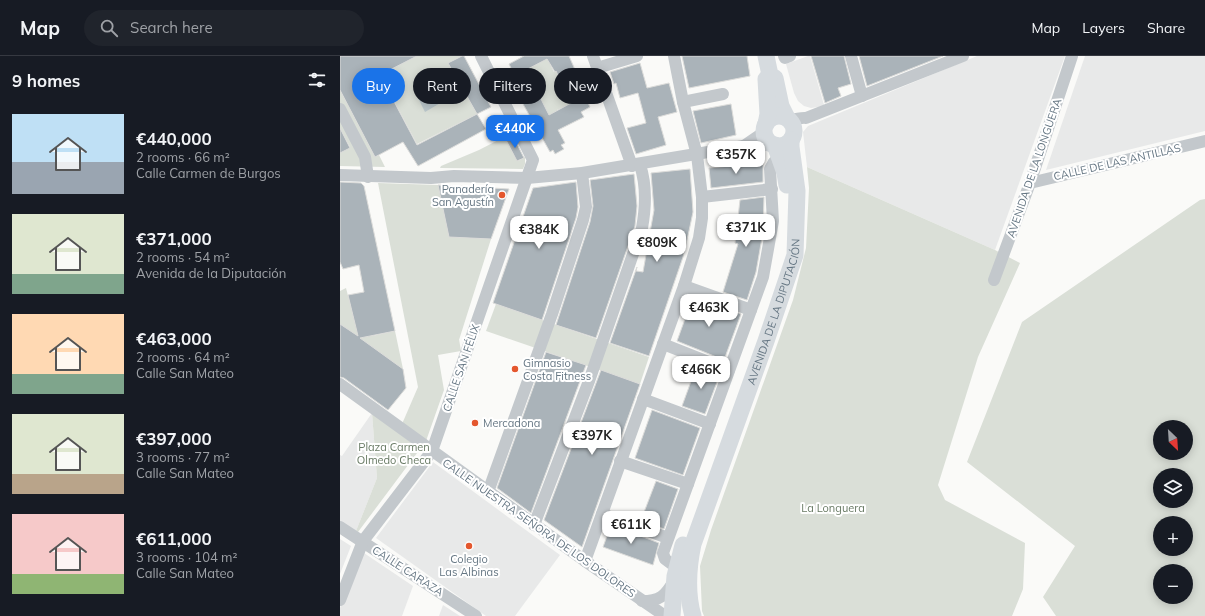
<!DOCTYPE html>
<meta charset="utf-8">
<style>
body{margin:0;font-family:Mulish,sans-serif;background:#20242c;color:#f1f3f6;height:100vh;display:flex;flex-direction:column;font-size:15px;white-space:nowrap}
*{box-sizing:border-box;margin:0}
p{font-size:13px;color:#9ea1a6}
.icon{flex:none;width:22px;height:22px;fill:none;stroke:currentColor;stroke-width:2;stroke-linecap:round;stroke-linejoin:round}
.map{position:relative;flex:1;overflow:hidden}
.panel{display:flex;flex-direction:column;background:#171b24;width:340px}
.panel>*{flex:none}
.guide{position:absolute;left:12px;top:12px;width:380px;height:36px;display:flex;gap:8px}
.needle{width:26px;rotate:155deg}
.tools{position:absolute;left:813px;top:364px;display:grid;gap:8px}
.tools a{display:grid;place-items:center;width:40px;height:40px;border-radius:50%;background:#171b24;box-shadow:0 2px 10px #0003;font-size:20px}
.price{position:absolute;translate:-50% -34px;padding:0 9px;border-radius:8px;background:#fff;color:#222;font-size:13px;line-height:26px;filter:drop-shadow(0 1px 2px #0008)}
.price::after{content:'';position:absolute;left:50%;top:24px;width:12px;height:9px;margin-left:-6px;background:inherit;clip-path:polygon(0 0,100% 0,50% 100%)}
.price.on{background:#1a73e8;color:#fff}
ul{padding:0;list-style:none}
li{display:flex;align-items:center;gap:12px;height:100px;padding:0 12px}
li span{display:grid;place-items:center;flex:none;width:112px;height:80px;border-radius:0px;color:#555}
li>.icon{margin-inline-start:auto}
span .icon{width:48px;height:48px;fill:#fffc;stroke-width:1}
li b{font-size:17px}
h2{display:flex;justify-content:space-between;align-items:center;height:48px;padding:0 12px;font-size:17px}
.pill{padding:0 14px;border-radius:18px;background:#171b24;box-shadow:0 2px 10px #0003;font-size:14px;line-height:36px}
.pill.on{background:#1a73e8;color:#fff}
header{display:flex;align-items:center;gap:24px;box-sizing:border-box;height:56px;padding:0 20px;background:#171b24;border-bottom:1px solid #363941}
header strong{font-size:19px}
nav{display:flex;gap:22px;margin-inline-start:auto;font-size:14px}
.search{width:280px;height:36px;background:#20242c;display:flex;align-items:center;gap:10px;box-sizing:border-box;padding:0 14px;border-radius:22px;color:#9ea1a6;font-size:15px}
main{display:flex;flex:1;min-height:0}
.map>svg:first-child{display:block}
.built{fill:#e8e9e9}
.green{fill:#dadfd7;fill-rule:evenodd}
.water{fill:#bbc7cb}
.building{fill:#aab3b9;stroke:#dcdcda;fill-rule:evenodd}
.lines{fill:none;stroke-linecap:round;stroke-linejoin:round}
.street{stroke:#c3c8cc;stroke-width:12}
.secondary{stroke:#d6dbdf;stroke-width:17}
.poi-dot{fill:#e4572e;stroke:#fff;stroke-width:1.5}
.labels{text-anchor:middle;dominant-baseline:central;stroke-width:4;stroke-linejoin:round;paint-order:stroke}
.street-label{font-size:11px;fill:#657683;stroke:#fff}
.poi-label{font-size:11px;fill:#657683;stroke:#fff;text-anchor:start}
.park-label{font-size:11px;fill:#687a64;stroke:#fff}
</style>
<header>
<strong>Map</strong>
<div class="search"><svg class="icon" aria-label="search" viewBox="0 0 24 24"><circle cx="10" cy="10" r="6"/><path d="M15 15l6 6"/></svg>Search here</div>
<nav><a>Map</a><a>Layers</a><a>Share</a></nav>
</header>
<main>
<section class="panel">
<h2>9 homes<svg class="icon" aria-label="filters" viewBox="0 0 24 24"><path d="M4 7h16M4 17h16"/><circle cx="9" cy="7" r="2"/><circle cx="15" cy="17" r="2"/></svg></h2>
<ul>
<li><span style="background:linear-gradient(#bfe0f5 60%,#9aa5b1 0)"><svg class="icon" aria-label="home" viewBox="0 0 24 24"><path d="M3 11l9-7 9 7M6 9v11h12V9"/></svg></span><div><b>€440,000</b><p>2 rooms · 66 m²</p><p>Calle Carmen de Burgos</p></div></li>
<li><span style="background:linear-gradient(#dfe7d0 75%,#7fa58c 0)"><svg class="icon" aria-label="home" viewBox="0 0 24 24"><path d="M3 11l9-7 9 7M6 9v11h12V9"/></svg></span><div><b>€371,000</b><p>2 rooms · 54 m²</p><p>Avenida de la Diputación</p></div></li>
<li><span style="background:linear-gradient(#ffd9b3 75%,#7fa58c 0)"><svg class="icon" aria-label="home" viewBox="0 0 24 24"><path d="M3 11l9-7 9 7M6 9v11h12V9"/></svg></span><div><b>€463,000</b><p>2 rooms · 64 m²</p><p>Calle San Mateo</p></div></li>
<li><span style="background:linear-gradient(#dfe7d0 75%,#b9a48a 0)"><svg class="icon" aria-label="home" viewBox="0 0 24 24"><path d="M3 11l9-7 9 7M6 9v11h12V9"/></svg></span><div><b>€397,000</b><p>3 rooms · 77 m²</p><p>Calle San Mateo</p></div></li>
<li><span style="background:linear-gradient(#f6c9c9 75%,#8fb573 0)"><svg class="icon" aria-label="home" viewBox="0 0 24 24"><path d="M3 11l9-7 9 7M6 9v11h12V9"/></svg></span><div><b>€611,000</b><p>3 rooms · 104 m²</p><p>Calle San Mateo</p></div></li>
</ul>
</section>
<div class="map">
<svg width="865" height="560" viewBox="0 0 865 560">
<rect width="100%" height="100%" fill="#fafaf8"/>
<!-- built -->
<g class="built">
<polygon points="468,0 470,0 484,49 478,51 471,52 464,50 458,45 454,37 446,8"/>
<polygon points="637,0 725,0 655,194 467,111 463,76 468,70"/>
<polygon points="745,0 865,0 865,75 706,114"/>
<polygon points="32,357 37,422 16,475 0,466 0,399 2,400"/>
<polygon points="93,406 220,499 175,560 146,560 36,482"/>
<polygon points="0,483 11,490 0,518"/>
<polygon points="21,495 73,530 62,560 0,560 0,552"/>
<polygon points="103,549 120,560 99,560"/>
</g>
<!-- green -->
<g class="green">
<polygon points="30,0 45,0 51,13 77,0 122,0 108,7 137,58 77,88"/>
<polygon points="183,0 187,7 191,5 194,10 199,7 198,6 212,0 210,8 214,16 216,15 225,33 224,34 229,42 233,40 233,47 217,54 219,58 207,64 196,44 200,41 195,31 191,33 175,5"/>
<polygon points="0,34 35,101 39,99 45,111 0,110 0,97 10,91 0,72"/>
<polygon points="172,77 173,80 166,84 178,105 185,101 185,108 183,113 100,112 101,110 139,94"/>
<polygon points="467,111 655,194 680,207 638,301 598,429 605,444 685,487 683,533 672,560 364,560 362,555 360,510 371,474 453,244 466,192 469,132"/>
<polygon points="38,127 98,129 109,181 151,183 119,284 119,283 121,295 98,299 104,334 86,385 62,368 78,331"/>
<path d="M 865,143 L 865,560 L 716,560 L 703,541 L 735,490 L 627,406 L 682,266 L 860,144 ZM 820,371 L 846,371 L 846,397 L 820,397 ZM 820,419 L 846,419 L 846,445 L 820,445 ZM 820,467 L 846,467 L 846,493 L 820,493 ZM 820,515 L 846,515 L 846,541 L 820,541 Z"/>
<polygon points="6,232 15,267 32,280 55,275 63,313 0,268 0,235"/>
<polygon points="156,248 309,301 300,328 146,275"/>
<polygon points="32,357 80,393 18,476 16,475 37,422"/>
</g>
<!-- water -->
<polygon class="water" points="107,24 114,39 85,56 77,40"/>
<!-- building -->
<g class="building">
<polygon points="0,0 77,0 40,19 77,89 137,58 146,73 78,110 63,86 35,101 0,34"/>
<polygon points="122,0 124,0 151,51 137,58 108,7"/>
<path d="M 184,0 L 229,0 L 236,16 L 246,32 L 242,34 L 250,51 L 241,56 L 244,61 L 218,74 L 225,87 L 221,89 L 224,93 L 215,98 L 213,94 L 210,96 L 178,39 L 182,38 L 179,33 L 181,32 L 169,8 ZM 207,3 L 215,16 L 216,15 L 231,47 L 209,59 L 195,31 L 191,33 L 182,16 Z"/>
<polygon points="342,0 407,0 410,20 349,32"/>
<polygon points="471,0 504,0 511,28 498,32 501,40 485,47"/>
<polygon points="519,0 603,0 527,30"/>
<polygon points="300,7 307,32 329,27 337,56 318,61 326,89 296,98 287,72 306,67 298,37 280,42 276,27 274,28 270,16"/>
<polygon points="391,48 396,79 361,87 353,55"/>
<polygon points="0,72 10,92 0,97"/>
<polygon points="173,80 184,102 177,105 166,84"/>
<polygon points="423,107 423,126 371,132 369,112"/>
<polygon points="350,113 353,156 349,175 343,201 309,300 270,287 297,211 296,215 303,216 314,154 311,117"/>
<polygon points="294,118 297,150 295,170 256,282 216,269 250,166 253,150 250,124"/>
<polygon points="0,126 21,127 24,130 55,275 20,282 63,313 66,332 48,354 4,322 0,321 0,268 18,280 8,239 24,236 19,209 3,213 0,206"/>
<polygon points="236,126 238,151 236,162 202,264 153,247 193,132"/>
<polygon points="98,129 169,133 151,183 109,181"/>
<polygon points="424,141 423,176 416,216 407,244 383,236 398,188 395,187 400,144"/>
<polygon points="353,241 401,258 384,304 337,285"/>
<polygon points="206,296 246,309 191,457 157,432"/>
<polygon points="357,309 380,318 365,358 342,350"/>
<polygon points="261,314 300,328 242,491 204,464"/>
<polygon points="312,354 360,372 343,419 295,402"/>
<polygon points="316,425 338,433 324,473 301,464"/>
<polygon points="271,469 319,487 313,509 263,491"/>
</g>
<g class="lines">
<!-- street -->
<g class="street">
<polyline points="253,0 292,110"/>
<polyline points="444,0 445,2 450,0"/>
<polyline points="511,0 522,40"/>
<polyline points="257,12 297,0"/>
<polyline points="343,46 383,38"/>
<polyline points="0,53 25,101 28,121"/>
<path d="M 449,63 C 455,65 460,61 466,62 L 623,0"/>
<polyline points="404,90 420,79 425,72"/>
<polyline points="0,119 91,122 114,120 187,122 242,117 404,90 408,93 431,87"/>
<polyline points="690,127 865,85"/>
<polyline points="362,141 432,133"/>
<polyline points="654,224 690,127 732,0"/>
<polyline points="344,230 411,254"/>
<polyline points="323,288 389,314"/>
<polyline points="0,328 245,505 325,560"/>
<polyline points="303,343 370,368"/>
<polyline points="280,405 348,428"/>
<polyline points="148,436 212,258 243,164 246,151 242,117"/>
<polyline points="262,458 328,482"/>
<path d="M 194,469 L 249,325 L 302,172 C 306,150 307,130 300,109"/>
<polyline points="0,471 136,560"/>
<polyline points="245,505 344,230 359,182 362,162 362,141 357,99 343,46 334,0"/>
<polyline points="337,512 325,503 323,497 423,221 433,165 430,113 434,106 440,102"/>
<polyline points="0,544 23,485 92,395 193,104 141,0"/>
<path d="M 302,545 C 320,545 325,540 334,525"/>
</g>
<!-- secondary -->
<g class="secondary">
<polyline points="426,0 430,19 435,22 441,50 447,62"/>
<circle cx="439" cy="75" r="15"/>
<polyline points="426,68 428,58 426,23 430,19"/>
<polyline points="435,89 445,117 447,129"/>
<polyline points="332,560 335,520 343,489"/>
<path id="s1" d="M 353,560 C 346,536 348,512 353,488 L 426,285 L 455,199 L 457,135 L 451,91 L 451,84"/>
</g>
</g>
<!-- markers -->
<g class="poi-dot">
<circle cx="162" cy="139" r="4"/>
<circle cx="175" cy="313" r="4"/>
<circle cx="135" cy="367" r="4"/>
<circle cx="129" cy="490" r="4"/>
</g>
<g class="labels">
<!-- street labels -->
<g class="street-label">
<text transform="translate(777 106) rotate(-13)">CALLE DE LAS ANTILLAS</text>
<text transform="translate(694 112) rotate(-71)">AVENIDA DE LA LONGUERA</text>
<text stroke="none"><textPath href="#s1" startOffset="319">AVENIDA DE LA DIPUTACIÓN</textPath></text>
<text transform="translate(121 312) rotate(-71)">CALLE SAN FÉLIX</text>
<text transform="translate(199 472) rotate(35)">CALLE NUESTRA SEÑORA DE LOS DOLORES</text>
<text transform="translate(68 515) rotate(33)">CALLE CARAZA</text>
</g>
<!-- poi labels -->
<g class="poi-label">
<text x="154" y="133" text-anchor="end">Panadería<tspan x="154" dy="13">San Agustín</tspan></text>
<text x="183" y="307">Gimnasio<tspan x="183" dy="13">Costa Fitness</tspan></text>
<text x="143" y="367">Mercadona</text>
<text x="129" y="503" text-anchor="middle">Colegio<tspan x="129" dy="13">Las Albinas</tspan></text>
</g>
<!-- park labels -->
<g class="park-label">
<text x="54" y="391">Plaza Carmen<tspan x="54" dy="13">Olmedo Checa</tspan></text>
<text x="493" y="452">La Longuera</text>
</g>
</g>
</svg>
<div class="tools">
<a><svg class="needle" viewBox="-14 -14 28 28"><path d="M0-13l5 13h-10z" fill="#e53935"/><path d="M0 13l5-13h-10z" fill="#9ea1a6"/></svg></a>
<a><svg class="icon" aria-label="layers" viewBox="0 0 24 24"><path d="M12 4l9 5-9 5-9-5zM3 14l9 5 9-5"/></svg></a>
<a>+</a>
<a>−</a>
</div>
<b class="price on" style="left:175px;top:93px">€440K</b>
<b class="price" style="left:396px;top:119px">€357K</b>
<b class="price" style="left:406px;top:192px">€371K</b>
<b class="price" style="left:199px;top:194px">€384K</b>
<b class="price" style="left:317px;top:207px">€809K</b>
<b class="price" style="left:369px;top:272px">€463K</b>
<b class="price" style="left:361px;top:334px">€466K</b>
<b class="price" style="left:252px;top:400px">€397K</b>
<b class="price" style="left:291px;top:489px">€611K</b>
<div class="guide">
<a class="pill on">Buy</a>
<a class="pill">Rent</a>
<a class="pill">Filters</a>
<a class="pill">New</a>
</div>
</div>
</main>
